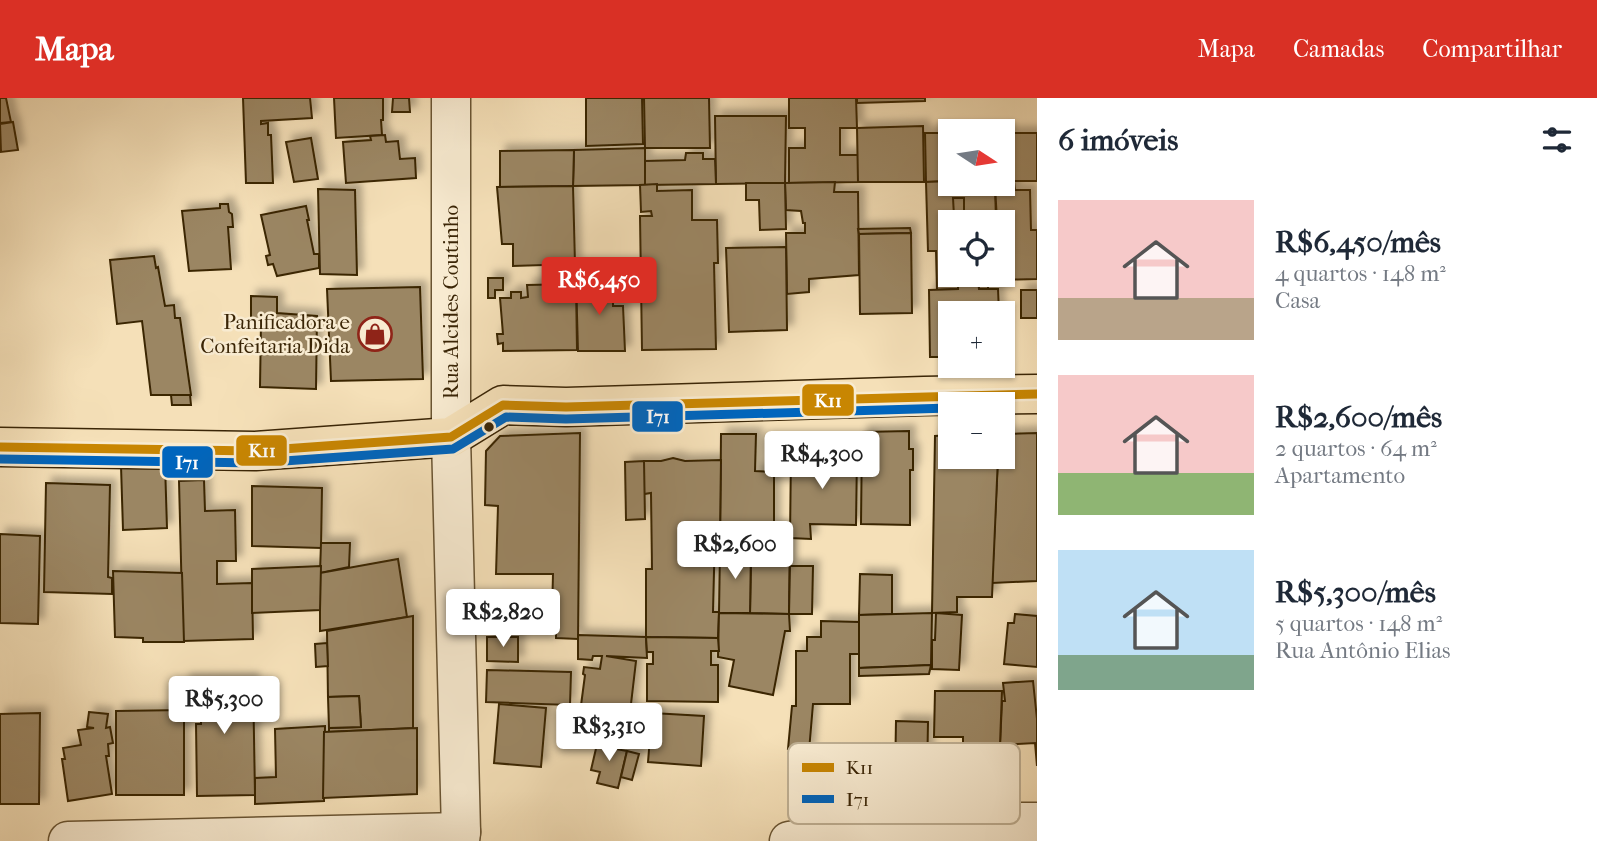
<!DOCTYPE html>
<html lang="pt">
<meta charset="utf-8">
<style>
body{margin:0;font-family:"IM FELL French Canon",serif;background:#f2f2f3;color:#1f2937;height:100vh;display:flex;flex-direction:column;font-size:26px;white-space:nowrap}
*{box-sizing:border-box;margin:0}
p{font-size:23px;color:#747a83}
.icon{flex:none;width:38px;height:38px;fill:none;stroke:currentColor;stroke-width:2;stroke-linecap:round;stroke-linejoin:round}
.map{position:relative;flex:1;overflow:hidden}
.details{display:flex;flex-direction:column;background:#fff;width:560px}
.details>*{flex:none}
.needle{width:46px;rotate:102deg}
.controls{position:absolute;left:938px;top:21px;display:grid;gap:14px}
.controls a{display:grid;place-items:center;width:77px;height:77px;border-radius:0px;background:#fff;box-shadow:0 2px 5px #0004;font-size:35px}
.price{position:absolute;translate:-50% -60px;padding:0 16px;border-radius:7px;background:#fff;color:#222;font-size:23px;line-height:46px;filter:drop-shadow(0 2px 4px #0008)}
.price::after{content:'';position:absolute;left:50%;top:42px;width:21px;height:16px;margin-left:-10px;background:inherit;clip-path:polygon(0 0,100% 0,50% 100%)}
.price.selected{background:#d93025;color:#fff}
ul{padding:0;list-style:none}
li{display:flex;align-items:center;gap:21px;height:175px;padding:0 21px}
li span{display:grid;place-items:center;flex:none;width:196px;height:140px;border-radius:0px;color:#555}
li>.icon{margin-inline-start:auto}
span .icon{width:84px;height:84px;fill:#fffc;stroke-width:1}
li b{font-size:30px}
h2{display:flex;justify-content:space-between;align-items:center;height:84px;padding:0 21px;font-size:30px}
header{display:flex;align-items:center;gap:42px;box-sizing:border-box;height:98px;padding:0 35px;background:#d93025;color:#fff}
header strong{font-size:33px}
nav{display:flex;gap:38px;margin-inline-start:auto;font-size:24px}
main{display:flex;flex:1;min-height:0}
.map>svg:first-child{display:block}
.building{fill:#9b8663;stroke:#3a2506;stroke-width:2;filter:url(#shadow)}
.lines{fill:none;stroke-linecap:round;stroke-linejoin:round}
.minor-casing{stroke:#695432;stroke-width:41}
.major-casing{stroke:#3a2506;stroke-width:41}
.minor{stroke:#f8ebd1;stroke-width:38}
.major{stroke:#f5e0b8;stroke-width:38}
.bus-1-casing{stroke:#f8ebd1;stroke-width:14}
.bus-2-casing{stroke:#f8ebd1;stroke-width:14}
.bus-1{stroke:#c88602;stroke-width:9}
.bus-2{stroke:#0065bd;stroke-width:9}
.bus-dot{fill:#3a2506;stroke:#f8ebd1;stroke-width:2.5}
.labels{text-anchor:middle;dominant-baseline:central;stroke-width:5;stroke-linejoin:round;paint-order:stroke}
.street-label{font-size:21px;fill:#3a2506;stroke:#f8ebd1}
.poi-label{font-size:21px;fill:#3a2506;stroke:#f8ebd1;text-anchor:end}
.key{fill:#f8ebd1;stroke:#bfb094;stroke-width:2}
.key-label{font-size:19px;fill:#3a2506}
.line-badge{stroke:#f8ebd1;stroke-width:2.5}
.badge-label{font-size:19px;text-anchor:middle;font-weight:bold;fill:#fff}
</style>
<header>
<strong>Mapa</strong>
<nav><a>Mapa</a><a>Camadas</a><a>Compartilhar</a></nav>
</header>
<main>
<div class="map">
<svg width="1037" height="743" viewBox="0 0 1037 743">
<defs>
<filter id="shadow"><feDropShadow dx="6" dy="-6" stdDeviation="3.5" flood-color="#0004"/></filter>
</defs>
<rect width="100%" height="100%" fill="#f5e0b8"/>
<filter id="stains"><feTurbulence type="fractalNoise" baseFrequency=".00286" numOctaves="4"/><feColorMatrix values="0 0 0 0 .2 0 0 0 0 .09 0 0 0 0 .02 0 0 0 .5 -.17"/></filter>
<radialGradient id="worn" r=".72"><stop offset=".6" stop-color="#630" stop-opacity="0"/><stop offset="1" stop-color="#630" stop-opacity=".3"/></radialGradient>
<!-- building -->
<g class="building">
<polygon points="0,0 6,0 11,24 0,25"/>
<polygon points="243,0 310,0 312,20 261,23 261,26 268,25 268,37 271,37 273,85 246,85"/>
<polygon points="334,0 383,0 383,22 381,22 382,37 336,40"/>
<polygon points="393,0 409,0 410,14 392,14"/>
<polygon points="586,0 642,0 643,46 586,48"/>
<polygon points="644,0 709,0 710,50 645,50"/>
<polygon points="789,0 856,0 857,30 840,30 840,57 858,57 858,84 789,85 789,50 805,50 805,30 789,30"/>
<polygon points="857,0 925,0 925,3 857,5"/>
<polygon points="715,18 786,18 785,85 716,86"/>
<polygon points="13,24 18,52 1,54 0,26"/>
<polygon points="923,28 924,84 858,84 857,30"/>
<polygon points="925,35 950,35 950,83 926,84"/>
<rect x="1003" y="35" width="34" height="48"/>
<polygon points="385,37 386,44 398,43 400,61 415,60 416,80 346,85 343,44 371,42 370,38"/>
<polygon points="311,40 318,81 294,84 286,44"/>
<polygon points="645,50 645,87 573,88 574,52"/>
<polygon points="574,52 573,88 500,89 500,53"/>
<polygon points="686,55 703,55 703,61 715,61 716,86 645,87 645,63 685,62"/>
<polygon points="950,83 950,86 995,86 996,124 950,124 950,177 988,177 988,191 979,191 978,182 958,182 958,191 937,192 936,153 928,153 926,84"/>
<polygon points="1003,83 1014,83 1015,92 1030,92 1031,132 1037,132 1037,181 998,182 998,177 1003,177 1003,124 997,124 995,86 1003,86"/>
<polygon points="835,84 834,94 858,94 859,177 809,181 809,194 787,196 786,135 805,135 805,125 803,125 801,113 786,112 785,85"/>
<polygon points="746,85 785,85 786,131 760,132 759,102 746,102"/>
<polygon points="657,86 657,93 692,92 692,122 717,122 718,165 714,165 716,251 642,252 640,118 652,118 651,113 641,114 640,87"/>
<polygon points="573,88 575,166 513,168 513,146 502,146 497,89"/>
<polygon points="318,91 355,92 357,177 320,176"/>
<polygon points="953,100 964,100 964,115 958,115 958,118 954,118"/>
<polygon points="220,106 228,106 229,114 232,116 233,129 228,129 231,171 189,173 182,113 220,110"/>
<polygon points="306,108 309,122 307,122 314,156 319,156 319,170 277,178 273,166 268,167 266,158 270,157 261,117"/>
<polygon points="910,130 911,135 859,136 858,131"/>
<polygon points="911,135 912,215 860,216 859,136"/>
<polygon points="786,149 787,232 729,234 726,150"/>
<polygon points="154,158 156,170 158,169 165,208 174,207 175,220 180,220 191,297 151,297 142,223 117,226 110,162"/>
<polygon points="613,179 613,208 623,208 625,253 578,253 576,181"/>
<polygon points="488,180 503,180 503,192 495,192 495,200 488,200"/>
<polygon points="958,182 978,182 979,191 998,191 999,215 950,215 950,259 930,259 929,192 958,191"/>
<polygon points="576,186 577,252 503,253 503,245 498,246 497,236 503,236 500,200 511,200 511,194 521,194 521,200 528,199 527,187"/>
<polygon points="420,189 423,281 331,283 327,191"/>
<rect x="1021" y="192" width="16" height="28"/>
<polygon points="251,198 277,199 277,215 317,218 316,291 260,289 261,224 251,224"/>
<polygon points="171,297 190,297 191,307 172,307"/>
<polygon points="909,333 909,351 913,351 913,372 910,372 910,427 861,426 862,334"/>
<polygon points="580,335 578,541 556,540 556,516 552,516 553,476 496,476 498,408 485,407 486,353 500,338"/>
<polygon points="1037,335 1037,483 992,485 998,359 1003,359 1003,336"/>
<polygon points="721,336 756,336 755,373 774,374 774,430 765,430 765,449 720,448"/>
<polygon points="950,337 950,359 998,359 992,499 957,499 957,514 932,515 935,338"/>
<polygon points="791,355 857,356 856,427 810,426 811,441 790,440"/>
<polygon points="673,360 685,363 721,362 720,433 715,433 713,514 719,514 718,540 646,539 646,471 652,471 651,395 644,396 644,363 661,363"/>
<polygon points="644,363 645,421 626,422 625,364"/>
<polygon points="165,366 167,430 123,432 121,368"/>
<polygon points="204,382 205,413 235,412 236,463 217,463 217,486 252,485 253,541 183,543 179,383"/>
<polygon points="46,385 110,387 108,479 112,480 112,496 44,494"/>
<polygon points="252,388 322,390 321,450 252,448"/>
<polygon points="765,430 790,430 789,516 750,515 751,462 765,463"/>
<polygon points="0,436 40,438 38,526 0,525"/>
<polygon points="321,445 350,445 349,469 320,475"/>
<polygon points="720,451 751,451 750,515 719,515"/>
<polygon points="398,461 407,519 320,533 320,475"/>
<polygon points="321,468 320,512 252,515 252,471"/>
<polygon points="790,468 813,468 812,516 789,516"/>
<polygon points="113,473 182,475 184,544 143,544 143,540 115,539"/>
<polygon points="860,476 892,477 892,516 859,517"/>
<polygon points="719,515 789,516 790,533 785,533 773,597 729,588 734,562 718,559"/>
<polygon points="932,515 931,567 859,570 859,517"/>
<polygon points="936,515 962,517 959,572 932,571 932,542 935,542"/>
<polygon points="1015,516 1037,518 1037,569 1004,566 1008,525 1014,525"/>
<polygon points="413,518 413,630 329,634 329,630 361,629 359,598 328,599 327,533"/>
<polygon points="821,523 859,524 859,556 850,556 850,606 813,606 809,653 788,651 792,608 796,608 796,553 807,553 807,539 821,539"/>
<polygon points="578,537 646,539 647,560 606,558 636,563 629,623 580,615 585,577 583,576 584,569 600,571 602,558 593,558 592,562 578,561"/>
<polygon points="487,539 518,539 518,564 487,563"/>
<polygon points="646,539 718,540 719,553 711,553 711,567 718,567 718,604 647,603 647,566 653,566 653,554 647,554"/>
<polygon points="327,545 328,568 316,569 315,546"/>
<polygon points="931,567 929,576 859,578 859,570"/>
<polygon points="487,572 571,574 570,607 486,604"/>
<polygon points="253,581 255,697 197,698 196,626 201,626 201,613 184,613 184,582"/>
<polygon points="1033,583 1037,621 1037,668 1035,645 1000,647 1002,603 1005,603 1003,585"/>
<polygon points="935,593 1002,593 999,673 963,672 963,639 934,639"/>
<polygon points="359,598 361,629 329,630 328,599"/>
<polygon points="499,606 546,610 541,669 494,665"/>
<polygon points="184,612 184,697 116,697 116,613"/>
<polygon points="89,614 108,616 106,630 110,629 113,645 108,646 109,658 106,658 112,696 68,703 62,661 65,661 63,650 81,647 78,632 94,630 87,629"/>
<polygon points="40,615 39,706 0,706 0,616"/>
<polygon points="652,615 704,618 701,668 648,664"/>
<polygon points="896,623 928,624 927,681 895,681"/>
<polygon points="325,628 324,703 255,706 255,680 276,679 275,631"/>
<polygon points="417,630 417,696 323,700 324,634"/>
<polygon points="598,642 617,646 616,651 627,653 618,690 597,685 600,674 591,672"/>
<polygon points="627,653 639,656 632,682 621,679"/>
</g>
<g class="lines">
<!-- minor casing -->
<g class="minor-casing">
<g id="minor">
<polyline points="451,0 451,339 461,734 460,743"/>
<polyline points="68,743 461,734"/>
<polyline points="789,743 853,733 994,724 1037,724"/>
</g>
</g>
<!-- major casing -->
<g class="major-casing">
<polyline id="major" points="0,349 255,353 451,339 503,307 566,309 924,298 1037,296"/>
</g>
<!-- minor -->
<use href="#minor" class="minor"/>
<!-- major -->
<use href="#major" class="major"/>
<!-- bus-1 casing -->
<g class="bus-1-casing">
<polyline id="bus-1" points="0,349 255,353 451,339 503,307 566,309 1037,296"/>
</g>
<!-- bus-2 casing -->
<g class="bus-2-casing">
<polyline id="bus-2" points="0,361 256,365 453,351 506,319 566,321 950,310"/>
</g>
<!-- bus-1 -->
<use href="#bus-1" class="bus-1"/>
<!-- bus-2 -->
<use href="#bus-2" class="bus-2"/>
</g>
<!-- icons -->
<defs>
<g id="shop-ring" transform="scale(1.75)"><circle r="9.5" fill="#f8ebd1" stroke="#8f2418" stroke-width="1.5"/><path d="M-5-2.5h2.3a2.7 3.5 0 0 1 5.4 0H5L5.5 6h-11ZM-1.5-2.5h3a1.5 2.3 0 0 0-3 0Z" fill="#8f2418"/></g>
</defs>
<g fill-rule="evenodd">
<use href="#shop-ring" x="375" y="236"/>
</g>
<!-- markers -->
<circle class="bus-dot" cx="489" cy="329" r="6"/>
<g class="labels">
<!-- street labels -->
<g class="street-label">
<text transform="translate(451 204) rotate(-90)">Rua Alcides Coutinho</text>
</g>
<!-- poi labels -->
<g class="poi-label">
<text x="350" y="224">Panificadora e<tspan x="350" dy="24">Confeitaria Dida</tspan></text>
</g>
</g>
<!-- legend -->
<rect x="788" y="645" width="232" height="81" rx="10" class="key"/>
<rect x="802" y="665" width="32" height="9" fill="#c88602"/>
<rect x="802" y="697" width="32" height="8" fill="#0065bd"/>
<g class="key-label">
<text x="846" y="676">K11</text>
<text x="846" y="708">I71</text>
</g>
<g class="line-badge">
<rect x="801" y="285" width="54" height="34" rx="7" fill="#c88602"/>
<rect x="631" y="302" width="53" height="33" rx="7" fill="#0065bd"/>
<rect x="235" y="336" width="53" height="33" rx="7" fill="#c88602"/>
<rect x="161" y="347" width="53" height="34" rx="7" fill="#0065bd"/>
</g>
<g class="badge-label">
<text x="828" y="309">K11</text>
<text x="658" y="325">I71</text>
<text x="262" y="359">K11</text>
<text x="187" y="371">I71</text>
</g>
<rect width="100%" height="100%" filter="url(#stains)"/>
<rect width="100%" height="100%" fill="url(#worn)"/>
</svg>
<div class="controls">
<a><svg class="needle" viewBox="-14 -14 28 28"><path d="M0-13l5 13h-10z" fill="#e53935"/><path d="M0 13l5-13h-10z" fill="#747a83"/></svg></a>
<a><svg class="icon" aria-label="locate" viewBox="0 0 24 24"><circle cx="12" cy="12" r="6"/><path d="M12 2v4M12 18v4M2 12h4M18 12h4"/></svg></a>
<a>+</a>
<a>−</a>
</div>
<b class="price selected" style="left:599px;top:219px">R$6,450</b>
<b class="price" style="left:822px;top:393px">R$4,300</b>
<b class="price" style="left:735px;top:483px">R$2,600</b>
<b class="price" style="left:503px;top:551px">R$2,820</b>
<b class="price" style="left:224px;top:638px">R$5,300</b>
<b class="price" style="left:609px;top:665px">R$3,310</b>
</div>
<section class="details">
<h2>6 imóveis<svg class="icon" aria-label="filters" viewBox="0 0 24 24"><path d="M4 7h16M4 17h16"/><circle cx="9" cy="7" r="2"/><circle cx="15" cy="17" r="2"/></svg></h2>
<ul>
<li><span style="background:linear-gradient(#f6c9c9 70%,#b9a48a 0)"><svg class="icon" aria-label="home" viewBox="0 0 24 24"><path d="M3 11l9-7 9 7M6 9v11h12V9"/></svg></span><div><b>R$6,450/mês</b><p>4 quartos · 148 m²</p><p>Casa</p></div></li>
<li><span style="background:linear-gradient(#f6c9c9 70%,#8fb573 0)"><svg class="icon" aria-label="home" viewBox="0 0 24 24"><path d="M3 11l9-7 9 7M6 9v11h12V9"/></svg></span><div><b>R$2,600/mês</b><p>2 quartos · 64 m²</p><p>Apartamento</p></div></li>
<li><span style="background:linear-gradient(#bfe0f5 75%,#7fa58c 0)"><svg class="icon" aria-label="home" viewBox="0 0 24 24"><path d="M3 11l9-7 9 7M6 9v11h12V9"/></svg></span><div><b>R$5,300/mês</b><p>5 quartos · 148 m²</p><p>Rua Antônio Elias</p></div></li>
</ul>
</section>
</main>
